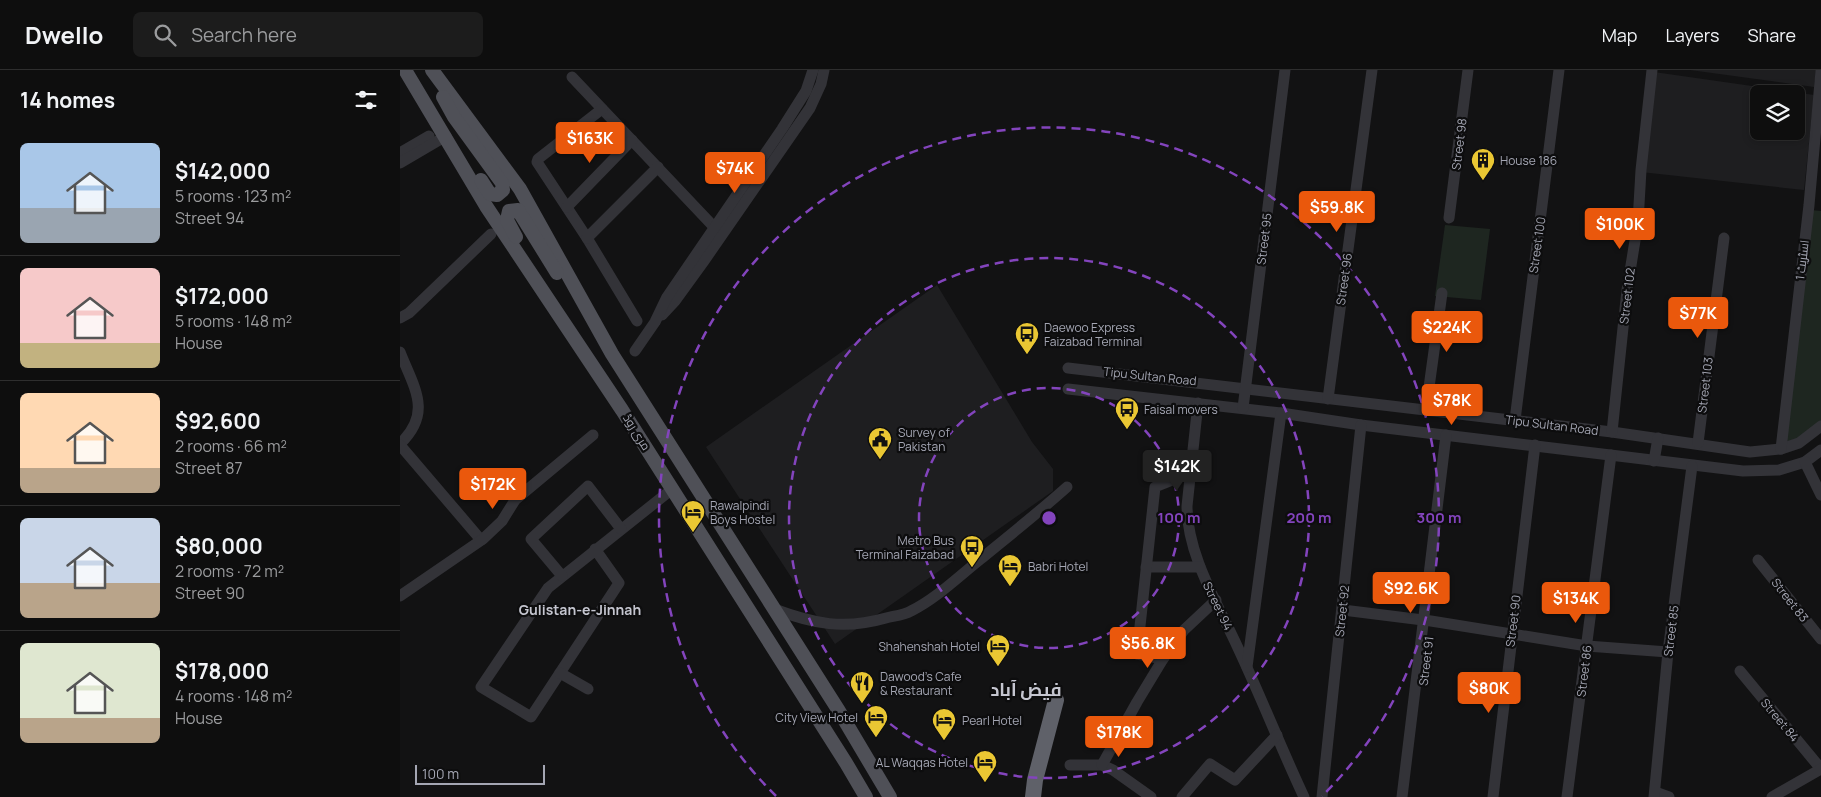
<!DOCTYPE html>
<meta charset="utf-8">
<style>
body{margin:0;font-family:Manrope,Cairo,sans-serif;background:#1c1c1c;color:#f1f3f6;height:100vh;display:flex;flex-direction:column;font-size:19px;white-space:nowrap}
*{box-sizing:border-box;margin:0}
p{font-size:16px;color:#9b9c9e}
.icon{flex:none;width:28px;height:28px;fill:none;stroke:currentColor;stroke-width:2;stroke-linecap:round;stroke-linejoin:round}
.map{position:relative;flex:1;overflow:hidden}
.panel{display:flex;flex-direction:column;background:#0e0e0e;width:400px}
.panel>*{flex:none}
.fabs{position:absolute;left:1350px;top:15px;display:grid;gap:10px}
.fabs a{display:grid;place-items:center;width:55px;height:55px;border-radius:8px;background:#0e0e0e;box-shadow:0 2px 8px #0003,0 0 0 1px #2e2e2e;font-size:25px}
.scale{position:absolute;left:15px;bottom:12px;width:130px;box-sizing:border-box;padding-left:5px;border:2px solid #a4a6b3;border-top:0;font-size:14px;line-height:18px;white-space:nowrap;color:#a4a6b3;-webkit-text-stroke:4px #0d0d0e;paint-order:stroke}
.price{position:absolute;translate:-50% -42px;padding:0 11px;border-radius:5px;background:#ea580c;color:#fff;font-size:16px;line-height:32px;filter:drop-shadow(0 1px 2px #0008)}
.price::after{content:'';position:absolute;left:50%;top:30px;width:15px;height:11px;margin-left:-8px;background:inherit;clip-path:polygon(0 0,100% 0,50% 100%)}
.price.current{background:#222;color:#fff}
ul{padding:0;list-style:none}
li{display:flex;align-items:center;gap:15px;height:125px;padding:0 20px}
li+li{border-top:1px solid #2e2e2e}
li span{display:grid;place-items:center;flex:none;width:140px;height:100px;border-radius:8px;color:#555}
li>.icon{margin-inline-start:auto}
span .icon{width:60px;height:60px;fill:#fffc;stroke-width:1}
li b{font-size:21px}
h2{display:flex;justify-content:space-between;align-items:center;height:60px;padding:0 20px;font-size:21px}
header{display:flex;align-items:center;gap:30px;box-sizing:border-box;height:70px;padding:0 25px;background:#0e0e0e;border-bottom:1px solid #2e2e2e}
header strong{font-size:24px}
nav{display:flex;gap:28px;margin-inline-start:auto;font-size:18px}
.search{width:350px;height:45px;background:#1c1c1c;display:flex;align-items:center;gap:12px;box-sizing:border-box;padding:0 18px;border-radius:8px;color:#9b9c9e;font-size:19px}
main{display:flex;flex:1;min-height:0}
.map>svg:first-child{display:block}
.built{fill:#1e1e20;fill-rule:evenodd}
.green{fill:#1e2620}
.lines{fill:none;stroke-linecap:round;stroke-linejoin:round}
.minor{stroke:#333338;stroke-width:11}
.major{stroke:#4f5057;stroke-width:14}
.highway{stroke:#5f6169;stroke-width:16}
.ring{fill:none;stroke:#8344bd;stroke-width:2.5;stroke-dasharray:9 6}
.labels{text-anchor:middle;dominant-baseline:central;stroke-width:4.5;stroke-linejoin:round;paint-order:stroke}
.street-label{font-size:12px;fill:#a4a6b3;stroke:#0d0d0e}
.poi-label{font-size:12px;fill:#a4a6b3;stroke:#0d0d0e;text-anchor:start}
.neighbourhood-label{font-size:14px;font-weight:bold;fill:#c5c6d0;stroke:#0d0d0e}
.district-label{font-size:18px;font-weight:bold;fill:#c5c6d0;stroke:#0d0d0e}
.centre{fill:#8344bd;stroke:#0d0d0e;stroke-width:2.5}
.ring-label{font-size:15px;text-anchor:middle;font-weight:bold;fill:#8344bd;stroke:#0d0d0e;stroke-width:4.5;stroke-linejoin:round;paint-order:stroke}
</style>
<header>
<strong>Dwello</strong>
<div class="search"><svg class="icon" aria-label="search" viewBox="0 0 24 24"><circle cx="10" cy="10" r="6"/><path d="M15 15l6 6"/></svg>Search here</div>
<nav><a>Map</a><a>Layers</a><a>Share</a></nav>
</header>
<main>
<section class="panel">
<h2>14 homes<svg class="icon" aria-label="filters" viewBox="0 0 24 24"><path d="M4 7h16M4 17h16"/><circle cx="9" cy="7" r="2"/><circle cx="15" cy="17" r="2"/></svg></h2>
<ul>
<li><span style="background:linear-gradient(#a9c7e8 65%,#9aa5b1 0)"><svg class="icon" aria-label="home" viewBox="0 0 24 24"><path d="M3 11l9-7 9 7M6 9v11h12V9"/></svg></span><div><b>$142,000</b><p>5 rooms · 123 m²</p><p>Street 94</p></div></li>
<li><span style="background:linear-gradient(#f6c9c9 75%,#c2b280 0)"><svg class="icon" aria-label="home" viewBox="0 0 24 24"><path d="M3 11l9-7 9 7M6 9v11h12V9"/></svg></span><div><b>$172,000</b><p>5 rooms · 148 m²</p><p>House</p></div></li>
<li><span style="background:linear-gradient(#ffd9b3 75%,#b9a48a 0)"><svg class="icon" aria-label="home" viewBox="0 0 24 24"><path d="M3 11l9-7 9 7M6 9v11h12V9"/></svg></span><div><b>$92,600</b><p>2 rooms · 66 m²</p><p>Street 87</p></div></li>
<li><span style="background:linear-gradient(#c9d6e8 65%,#b9a48a 0)"><svg class="icon" aria-label="home" viewBox="0 0 24 24"><path d="M3 11l9-7 9 7M6 9v11h12V9"/></svg></span><div><b>$80,000</b><p>2 rooms · 72 m²</p><p>Street 90</p></div></li>
<li><span style="background:linear-gradient(#dfe7d0 75%,#b9a48a 0)"><svg class="icon" aria-label="home" viewBox="0 0 24 24"><path d="M3 11l9-7 9 7M6 9v11h12V9"/></svg></span><div><b>$178,000</b><p>4 rooms · 148 m²</p><p>House</p></div></li>
</ul>
</section>
<div class="map">
<svg width="1421" height="727" viewBox="0 0 1421 727">
<rect width="100%" height="100%" fill="#121213"/>
<!-- built -->
<g class="built">
<polygon points="1290,0 1416,0 1414,17"/>
<path d="M 1254,2 L 1414,25 L 1404,120 L 1241,102 ZM 1359,24 L 1396,24 L 1396,61 L 1359,61 Z"/>
<polygon points="537,215 632,372 653,399 653,421 435,574 306,377"/>
</g>
<!-- green -->
<g class="green">
<polygon points="1411,140 1421,141 1421,351 1398,369 1384,375"/>
<polygon points="1045,155 1090,159 1081,230 1035,226"/>
</g>
<g class="lines">
<!-- minor -->
<g class="minor">
<polyline points="172,7 314,157"/>
<polyline points="202,39 138,89 137,92 187,168 237,251"/>
<polyline points="0,83 29,66"/>
<polyline points="0,93 46,66"/>
<polyline points="167,137 232,70"/>
<polyline points="1049,148 1068,0"/>
<polyline points="187,168 258,97"/>
<polyline points="262,245 275,231 304,191 410,38 421,14 424,0"/>
<polyline points="0,248 9,243 91,164"/>
<polyline points="235,281 255,252 267,227 382,59 406,21 413,0"/>
<path d="M 0,282 C 14,318 33,342 0,374"/>
<polyline points="668,298 1212,362 1350,382 1381,379 1399,373 1421,356"/>
<polyline points="668,319 881,343 961,355 1343,401 1379,400 1405,392 1421,380"/>
<polyline points="928,329 972,0"/>
<path d="M 798,333 L 787,436 C 787,485 818,534 838,578 C 861,627 881,678 904,727"/>
<polyline points="843,338 885,0"/>
<polyline points="1026,339 1042,223"/>
<polyline points="1115,350 1159,0"/>
<polyline points="1212,362 1227,220 1238,152 1241,100 1252,0"/>
<polyline points="1298,373 1324,168"/>
<polyline points="0,375 81,470"/>
<polyline points="1381,379 1409,135 1421,1"/>
<polyline points="1254,391 1258,368"/>
<polyline points="1405,392 1421,425"/>
<polyline points="195,479 219,513 131,647 81,617 148,518 266,424 273,420"/>
<polyline points="1358,490 1421,569"/>
<polyline points="746,497 800,497"/>
<polyline points="162,506 131,469 188,416 221,459"/>
<polyline points="0,526 83,469 102,451 115,430 193,365"/>
<path d="M 374,539 C 414,554 444,560 486,548 C 494,546 504,545 511,541 C 537,528 559,506 582,488 C 610,465 639,442 667,417"/>
<polyline points="943,540 1031,551 1187,576 1268,582"/>
<polyline points="763,589 737,584 755,417 790,403"/>
<polyline points="847,597 881,343"/>
<polyline points="1340,601 1421,699"/>
<polyline points="160,603 188,619"/>
<polyline points="670,695 702,695 713,700 751,727"/>
<polyline points="702,695 737,632 763,589 784,560 816,530"/>
<polyline points="1255,722 1269,727"/>
<polyline points="782,727 810,694 835,710 877,665"/>
<polyline points="922,727 961,355"/>
<polyline points="1002,727 1046,365"/>
<polyline points="1093,727 1135,375"/>
<polyline points="1167,727 1211,385"/>
<polyline points="1254,727 1268,582 1292,396"/>
<polyline points="1372,727 1421,699"/>
</g>
<!-- major -->
<g class="major">
<polyline points="5,0 86,136 222,340 446,693 466,727"/>
<polyline points="32,0 120,119 212,284 439,641 490,727"/>
<polyline points="43,27 54,47 102,113 103,120 97,125 90,124 81,110"/>
<polyline points="116,167 107,150 109,141 118,140 157,203"/>
</g>
<!-- highway -->
<polyline class="highway" points="633,727 635,710 656,630"/>
</g>
<!-- distance rings -->
<g class="ring">
<circle cx="649" cy="448" r="130"/>
<circle cx="649" cy="448" r="260"/>
<path d="M376 726A390 390 0 1 1 922 726"/>
</g>
<!-- icons -->
<defs>
<g id="building-pin" transform="scale(1.25)"><path d="M0 17L-7.5 6A9.5 9.5 0 1 1 7.5 6Z" fill="#eac733" stroke="#0d0d0e"/><path d="M-4-6H4V6H1V3H-1V6H-4ZM-2.5-4.3h1.7v1.8h-1.7ZM.8-4.3h1.7v1.8H.8ZM-2.5-1h1.7V.8h-1.7ZM.8-1h1.7V.8H.8Z" fill="#111"/></g>
<g id="bus-pin" transform="scale(1.25)"><path d="M0 17L-7.5 6A9.5 9.5 0 1 1 7.5 6Z" fill="#eac733" stroke="#0d0d0e"/><path d="M-5-6H5V4H4V6H2V4H-2V6H-4V4H-5ZM-3.5-4V0h7V-4ZM-3.5 1.2v1.5H-2V1.2ZM2 1.2v1.5H3.5V1.2Z" fill="#111"/></g>
<g id="civic-pin" transform="scale(1.25)"><path d="M0 17L-7.5 6A9.5 9.5 0 1 1 7.5 6Z" fill="#eac733" stroke="#0d0d0e"/><path d="M-.6-6.5H3V-4.5H.6V-3L4-1V1h2V6H-6V1h2V-1L-.6-3ZM-1.2 2.5V6h2.4V2.5Z" fill="#111"/></g>
<g id="hotel-pin" transform="scale(1.25)"><path d="M0 17L-7.5 6A9.5 9.5 0 1 1 7.5 6Z" fill="#eac733" stroke="#0d0d0e"/><path d="M-6-4.5h1.5V1H6V5H4.5V3h-9V5H-6ZM-4 0a1.8 1.8 0 1 1 3.6 0ZM.5 0V-2.5h3Q6-2.5 6 0Z" fill="#111"/></g>
<g id="restaurant-pin" transform="scale(1.25)"><path d="M0 17L-7.5 6A9.5 9.5 0 1 1 7.5 6Z" fill="#eac733" stroke="#0d0d0e"/><path d="M-5-6h1v4h1v-4h1v4h1v-4h1v5L-1.5 .5V6h-2V.5L-5-1ZM5-6V6H3V1.5H1.5Q1.5-4 5-6Z" fill="#111"/></g>
</defs>
<g fill-rule="evenodd">
<use href="#building-pin" x="1083" y="90"/>
<use href="#bus-pin" x="627" y="264"/>
<use href="#bus-pin" x="727" y="339"/>
<use href="#civic-pin" x="480" y="369"/>
<use href="#hotel-pin" x="293" y="442"/>
<use href="#bus-pin" x="572" y="477"/>
<use href="#hotel-pin" x="610" y="496"/>
<use href="#hotel-pin" x="598" y="576"/>
<use href="#restaurant-pin" x="462" y="613"/>
<use href="#hotel-pin" x="476" y="647"/>
<use href="#hotel-pin" x="544" y="650"/>
<use href="#hotel-pin" x="585" y="692"/>
</g>
<g class="labels">
<!-- street labels -->
<g class="street-label">
<text transform="translate(1059 74) rotate(-83)">Street 98</text>
<text transform="translate(864 169) rotate(-83)">Street 95</text>
<text transform="translate(1137 175) rotate(-82)">Street 100</text>
<text transform="translate(1402 190) rotate(-83)">اسٹریٹ 1</text>
<text transform="translate(944 209) rotate(-82)">Street 96</text>
<text transform="translate(1227 226) rotate(-83)">Street 102</text>
<text transform="translate(750 306) rotate(6)">Tipu Sultan Road</text>
<text transform="translate(1305 315) rotate(-83)">Street 103</text>
<text transform="translate(1152 355) rotate(7)">Tipu Sultan Road</text>
<text transform="translate(237 362) rotate(58)">مری روڈ</text>
<text transform="translate(1390 530) rotate(52)">Street 83</text>
<text transform="translate(818 536) rotate(64)">Street 94</text>
<text transform="translate(942 541) rotate(-84)">Street 92</text>
<text transform="translate(1113 551) rotate(-83)">Street 90</text>
<text transform="translate(1271 561) rotate(-83)">Street 85</text>
<text transform="translate(1026 591) rotate(-83)">Street 91</text>
<text transform="translate(1184 601) rotate(-83)">Street 86</text>
<text transform="translate(1380 650) rotate(50)">Street 84</text>
</g>
<!-- poi labels -->
<g class="poi-label">
<text x="1100" y="90">House 186</text>
<text x="644" y="257">Daewoo Express<tspan x="644" dy="14">Faizabad Terminal</tspan></text>
<text x="744" y="339">Faisal movers</text>
<text x="498" y="362">Survey of<tspan x="498" dy="14">Pakistan</tspan></text>
<text x="310" y="435">Rawalpindi<tspan x="310" dy="14">Boys Hostel</tspan></text>
<text x="554" y="470" text-anchor="end">Metro Bus<tspan x="554" dy="14">Terminal Faizabad</tspan></text>
<text x="628" y="496">Babri Hotel</text>
<text x="580" y="576" text-anchor="end">Shahenshah Hotel</text>
<text x="480" y="606">Dawood's Cafe<tspan x="480" dy="14">&amp; Restaurant</tspan></text>
<text x="458" y="647" text-anchor="end">City View Hotel</text>
<text x="562" y="650">Pearl Hotel</text>
<text x="568" y="692" text-anchor="end">AL Waqqas Hotel</text>
</g>
<!-- neighbourhood labels -->
<g class="neighbourhood-label">
<text x="180" y="539">Gulistan-e-Jinnah</text>
</g>
<!-- district labels -->
<g class="district-label">
<text x="626" y="619">فیض آباد</text>
</g>
</g>
<circle cx="649" cy="448" r="8" class="centre"/>
<g class="ring-label">
<text x="779" y="453">100 m</text>
<text x="909" y="453">200 m</text>
<text x="1039" y="453">300 m</text>
</g>
</svg>
<div class="fabs">
<a><svg class="icon" aria-label="layers" viewBox="0 0 24 24"><path d="M12 4l9 5-9 5-9-5zM3 14l9 5 9-5"/></svg></a>
</div>
<div class="scale">100 m</div>
<b class="price" style="left:190px;top:94px">$163K</b>
<b class="price" style="left:335px;top:124px">$74K</b>
<b class="price" style="left:937px;top:163px">$59.8K</b>
<b class="price" style="left:1220px;top:180px">$100K</b>
<b class="price" style="left:1298px;top:269px">$77K</b>
<b class="price" style="left:1047px;top:283px">$224K</b>
<b class="price" style="left:1052px;top:356px">$78K</b>
<b class="price current" style="left:777px;top:422px">$142K</b>
<b class="price" style="left:93px;top:440px">$172K</b>
<b class="price" style="left:1011px;top:544px">$92.6K</b>
<b class="price" style="left:1176px;top:554px">$134K</b>
<b class="price" style="left:748px;top:599px">$56.8K</b>
<b class="price" style="left:1089px;top:644px">$80K</b>
<b class="price" style="left:719px;top:688px">$178K</b>
</div>
</main>
